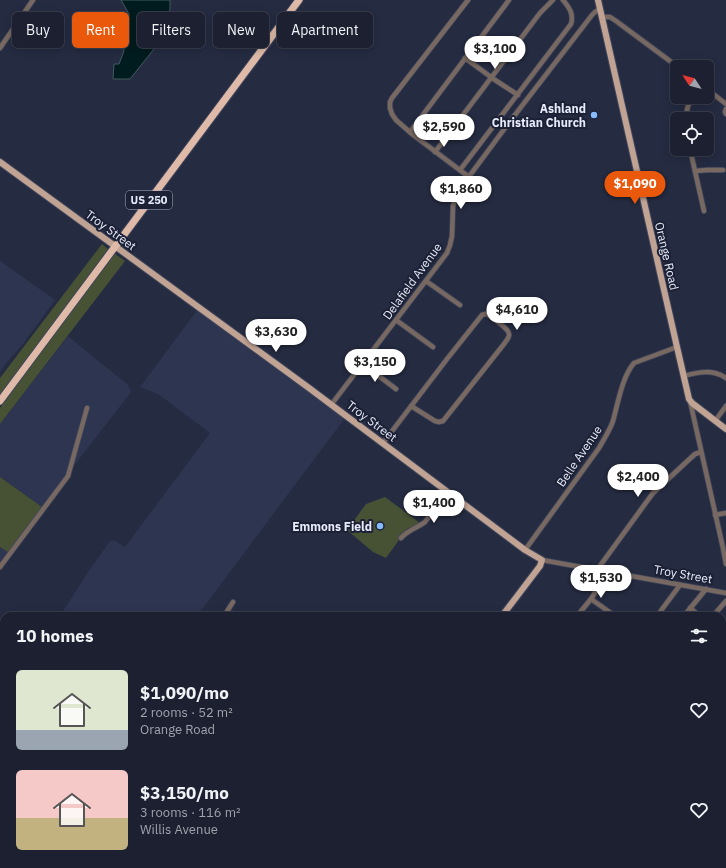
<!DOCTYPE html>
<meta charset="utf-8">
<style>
body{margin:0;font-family:"IBM Plex Sans",sans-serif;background:#252839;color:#f1f3f6;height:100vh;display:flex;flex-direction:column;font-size:15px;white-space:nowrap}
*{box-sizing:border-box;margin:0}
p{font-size:13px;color:#a0a3ab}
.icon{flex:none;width:22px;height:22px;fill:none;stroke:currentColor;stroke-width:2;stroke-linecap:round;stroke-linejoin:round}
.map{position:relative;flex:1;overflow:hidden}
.drawer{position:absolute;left:0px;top:612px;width:726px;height:256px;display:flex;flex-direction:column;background:#1c2031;border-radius:12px 12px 0 0;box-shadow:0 2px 10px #0003,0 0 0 1px #3a3e4d}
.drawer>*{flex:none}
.top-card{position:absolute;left:12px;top:12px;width:400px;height:36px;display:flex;gap:8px}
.needle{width:26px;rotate:306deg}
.tools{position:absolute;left:670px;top:60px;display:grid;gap:8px}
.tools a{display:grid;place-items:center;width:44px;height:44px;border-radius:6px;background:#1c2031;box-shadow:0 2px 10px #0003,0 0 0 1px #3a3e4d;font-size:20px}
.price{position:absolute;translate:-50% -34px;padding:0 9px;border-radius:14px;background:#fff;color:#222;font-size:13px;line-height:26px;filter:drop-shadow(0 1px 2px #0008)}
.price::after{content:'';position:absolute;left:50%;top:24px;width:12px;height:9px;margin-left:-6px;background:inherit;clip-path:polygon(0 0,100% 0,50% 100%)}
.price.on{background:#ea580c;color:#fff}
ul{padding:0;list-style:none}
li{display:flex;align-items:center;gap:12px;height:100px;padding:0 16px}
li span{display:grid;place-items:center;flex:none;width:112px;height:80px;border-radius:6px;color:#555}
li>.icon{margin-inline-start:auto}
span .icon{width:48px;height:48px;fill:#fffc;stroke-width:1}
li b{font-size:17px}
h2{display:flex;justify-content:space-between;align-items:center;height:48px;padding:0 16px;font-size:17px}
.chip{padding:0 14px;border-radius:6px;background:#1c2031;box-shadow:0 2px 10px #0003,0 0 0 1px #3a3e4d;font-size:14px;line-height:36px}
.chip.on{background:#ea580c;color:#fff}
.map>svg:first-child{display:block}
.built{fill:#2d3551}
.green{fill:#475235}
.water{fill:#001c1e;stroke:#455a60}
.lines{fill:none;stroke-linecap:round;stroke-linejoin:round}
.minor-casing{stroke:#40465b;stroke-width:6}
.major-casing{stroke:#40465b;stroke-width:8}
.highway-casing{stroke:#40465b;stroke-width:9}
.minor{stroke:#776861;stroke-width:4.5}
.major{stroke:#c1a394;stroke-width:6}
.highway{stroke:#dfbaa8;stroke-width:7}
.rail-casing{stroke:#b2b6c7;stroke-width:2.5}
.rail{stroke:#1c2136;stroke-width:1;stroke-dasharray:3;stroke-linecap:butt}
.poi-dot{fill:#87bbfb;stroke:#1c2136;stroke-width:1.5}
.labels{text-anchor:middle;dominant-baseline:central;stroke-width:4;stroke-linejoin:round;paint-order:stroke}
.shield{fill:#1c2136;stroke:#aaaebf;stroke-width:1}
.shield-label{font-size:11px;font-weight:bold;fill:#e7ebfa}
.poi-label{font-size:12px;font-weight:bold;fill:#e7ebfa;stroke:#1c2136;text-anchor:end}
.street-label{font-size:12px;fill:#e7ebfa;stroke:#1c2136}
</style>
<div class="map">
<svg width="726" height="868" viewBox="0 0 726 868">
<rect width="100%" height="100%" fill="#252b41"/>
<!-- built -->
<g class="built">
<polygon points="0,261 55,300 22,345 7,362 0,372"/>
<polygon points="198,309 345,418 197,616 60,616 88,572 110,541 114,540 125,547 210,433 158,394 140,387"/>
<polygon points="68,336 128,385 131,392 42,507 0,477 0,424"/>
<polygon points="0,547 9,553 0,564"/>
<polygon points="726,679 726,761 722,762 722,698 723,696 722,683"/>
<polygon points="722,766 726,766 726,789 722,787"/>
<polygon points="4,771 4,864 11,864 7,868 0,868 0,776"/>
</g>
<!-- green -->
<g class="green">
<polygon points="102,244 109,250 0,395 0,378"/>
<polygon points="114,253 125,261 0,424 0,408"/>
<polygon points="0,477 42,507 9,553 0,547"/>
<polygon points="385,497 420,523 407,529 386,558 373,552 347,530 366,504"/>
</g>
<!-- water -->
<polygon class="water" points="121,0 170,0 170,9 154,49 130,79 113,79 114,64 119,64 124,51 119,34 128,25 129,14"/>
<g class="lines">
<!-- minor casing -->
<g class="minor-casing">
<g id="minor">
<polyline points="468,0 392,98 390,102 390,108 392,114 396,120 412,134 469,177"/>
<polyline points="602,17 610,17 616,21 678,67"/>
<polyline points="0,48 33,0"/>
<polyline points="465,58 495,80 518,95"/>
<polyline points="707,89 726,104"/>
<polyline points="726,109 725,112 726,114"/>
<polyline points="685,119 688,106 693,97"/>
<polyline points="410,132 509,0"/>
<polyline points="690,149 704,211"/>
<polyline points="435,152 540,13 553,0"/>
<path d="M 460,170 L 571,24 C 574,14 569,7 563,0"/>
<polyline points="695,171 707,170 723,170"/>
<polyline points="426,281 460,305"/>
<polyline points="396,320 433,347"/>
<polyline points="363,364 396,389"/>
<path d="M 683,376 C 699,372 712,369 726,378"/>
<polyline points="690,401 723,548 726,564"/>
<polyline points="331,405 447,253 450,245 452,236 453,206 457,193 462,186 508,124 592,15 595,12 600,9"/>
<polyline points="715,421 726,406"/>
<path d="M 383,443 L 447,359 L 482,315 L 485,314 L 487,314 C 492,318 510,329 509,335 C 509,338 506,341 504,344 L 443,421 L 439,422 L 435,421 L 411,406"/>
<polyline points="715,515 726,513"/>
<path d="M 401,538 C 408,530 417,528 425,522 L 448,492"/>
<path d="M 525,550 L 599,448 C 604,439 610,430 613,421 C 618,403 622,377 634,363 L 677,347"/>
<polyline points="542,560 726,593"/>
<polyline points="0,567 68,476 87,408"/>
<polyline points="597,570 653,493 695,454 701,452"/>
<polyline points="591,599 615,616"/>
<polyline points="690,608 700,616"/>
<polyline points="226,613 233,602"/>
<polyline points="224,616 226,613 237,614"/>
<polyline points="577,616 591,599 598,588 602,571"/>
<polyline points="657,616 680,585"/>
<polyline points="684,616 706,589"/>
<polyline points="713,616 726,601"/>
<polyline points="722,805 726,798"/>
<polyline points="722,823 726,825"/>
<polyline points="38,864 43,868"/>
<polyline points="260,864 266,868"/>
<polyline points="383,864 388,868"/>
<polyline points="485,864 490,868"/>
<polyline points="583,864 588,868"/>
<polyline points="50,868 55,864"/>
<polyline points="402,868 405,864"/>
<polyline points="460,868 463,864"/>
<polyline points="553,868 556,864"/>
<polyline points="628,868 631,864"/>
<polyline points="673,868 675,864"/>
</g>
</g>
<!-- major casing -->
<g class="major-casing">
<g id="major">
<polyline points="598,0 677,347 689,399 692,403 726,429"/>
<polyline points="0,162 309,388 525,550 542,560 540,566 502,616"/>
<polyline points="0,631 4,631"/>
<polyline points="722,785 726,787"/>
</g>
</g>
<!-- highway casing -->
<g class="highway-casing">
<polyline id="highway" points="0,401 299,0"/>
</g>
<!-- minor -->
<use href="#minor" class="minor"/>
<!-- major -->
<use href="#major" class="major"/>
<!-- highway -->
<use href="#highway" class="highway"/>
<!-- rail casing -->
<g class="rail-casing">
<g id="rail">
<polyline points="722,764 726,763"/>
<polyline points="131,868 140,864"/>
</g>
</g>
<!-- rail -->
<use href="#rail" class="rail"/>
</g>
<!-- markers -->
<g class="poi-dot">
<circle cx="594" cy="115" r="4"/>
<circle cx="380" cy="526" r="4"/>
</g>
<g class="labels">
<!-- shield labels -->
<rect class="shield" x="126" y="191" width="46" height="18" rx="3"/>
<g class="shield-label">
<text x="149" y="200">US 250</text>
</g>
<!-- poi labels -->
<g class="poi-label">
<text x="586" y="108">Ashland<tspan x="586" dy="14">Christian Church</tspan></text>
<text x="372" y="526">Emmons Field</text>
</g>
<!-- street labels -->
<g class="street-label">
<text transform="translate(111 230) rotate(36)">Troy Street</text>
<text transform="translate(667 256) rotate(77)">Orange Road</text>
<text transform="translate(412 281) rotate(-54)">Delafield Avenue</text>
<text transform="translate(372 421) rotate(37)">Troy Street</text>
<text transform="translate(579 456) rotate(-56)">Belle Avenue</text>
<text transform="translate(683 574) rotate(10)">Troy Street</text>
</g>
</g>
</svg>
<div class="tools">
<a><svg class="needle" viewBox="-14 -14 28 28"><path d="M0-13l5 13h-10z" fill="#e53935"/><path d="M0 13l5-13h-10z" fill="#a0a3ab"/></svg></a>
<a><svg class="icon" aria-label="locate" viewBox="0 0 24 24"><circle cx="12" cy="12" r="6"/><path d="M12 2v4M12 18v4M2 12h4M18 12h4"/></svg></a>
</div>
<b class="price" style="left:495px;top:70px">$3,100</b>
<b class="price" style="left:444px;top:148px">$2,590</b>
<b class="price on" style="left:635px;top:205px">$1,090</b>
<b class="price" style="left:461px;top:210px">$1,860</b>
<b class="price" style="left:517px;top:331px">$4,610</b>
<b class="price" style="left:276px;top:353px">$3,630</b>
<b class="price" style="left:375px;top:383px">$3,150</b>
<b class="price" style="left:638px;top:498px">$2,400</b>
<b class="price" style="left:434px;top:524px">$1,400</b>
<b class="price" style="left:601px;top:599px">$1,530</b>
<div class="top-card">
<a class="chip">Buy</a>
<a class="chip on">Rent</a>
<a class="chip">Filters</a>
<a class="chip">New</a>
<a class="chip">Apartment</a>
</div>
<section class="drawer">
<h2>10 homes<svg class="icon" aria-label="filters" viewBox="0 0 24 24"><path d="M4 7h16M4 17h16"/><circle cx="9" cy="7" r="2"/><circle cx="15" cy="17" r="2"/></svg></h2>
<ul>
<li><span style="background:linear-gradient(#dfe7d0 75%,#9aa5b1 0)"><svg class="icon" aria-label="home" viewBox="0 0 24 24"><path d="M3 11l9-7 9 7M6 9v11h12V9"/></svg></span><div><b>$1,090/mo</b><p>2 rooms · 52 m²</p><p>Orange Road</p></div><svg class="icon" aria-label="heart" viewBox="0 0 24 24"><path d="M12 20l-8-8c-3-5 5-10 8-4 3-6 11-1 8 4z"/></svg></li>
<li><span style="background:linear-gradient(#f6c9c9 60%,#c2b280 0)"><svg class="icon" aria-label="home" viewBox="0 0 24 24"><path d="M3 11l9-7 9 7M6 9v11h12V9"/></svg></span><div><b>$3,150/mo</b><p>3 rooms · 116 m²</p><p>Willis Avenue</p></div><svg class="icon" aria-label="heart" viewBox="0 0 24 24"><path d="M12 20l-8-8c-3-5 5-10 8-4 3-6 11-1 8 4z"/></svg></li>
</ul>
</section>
</div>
